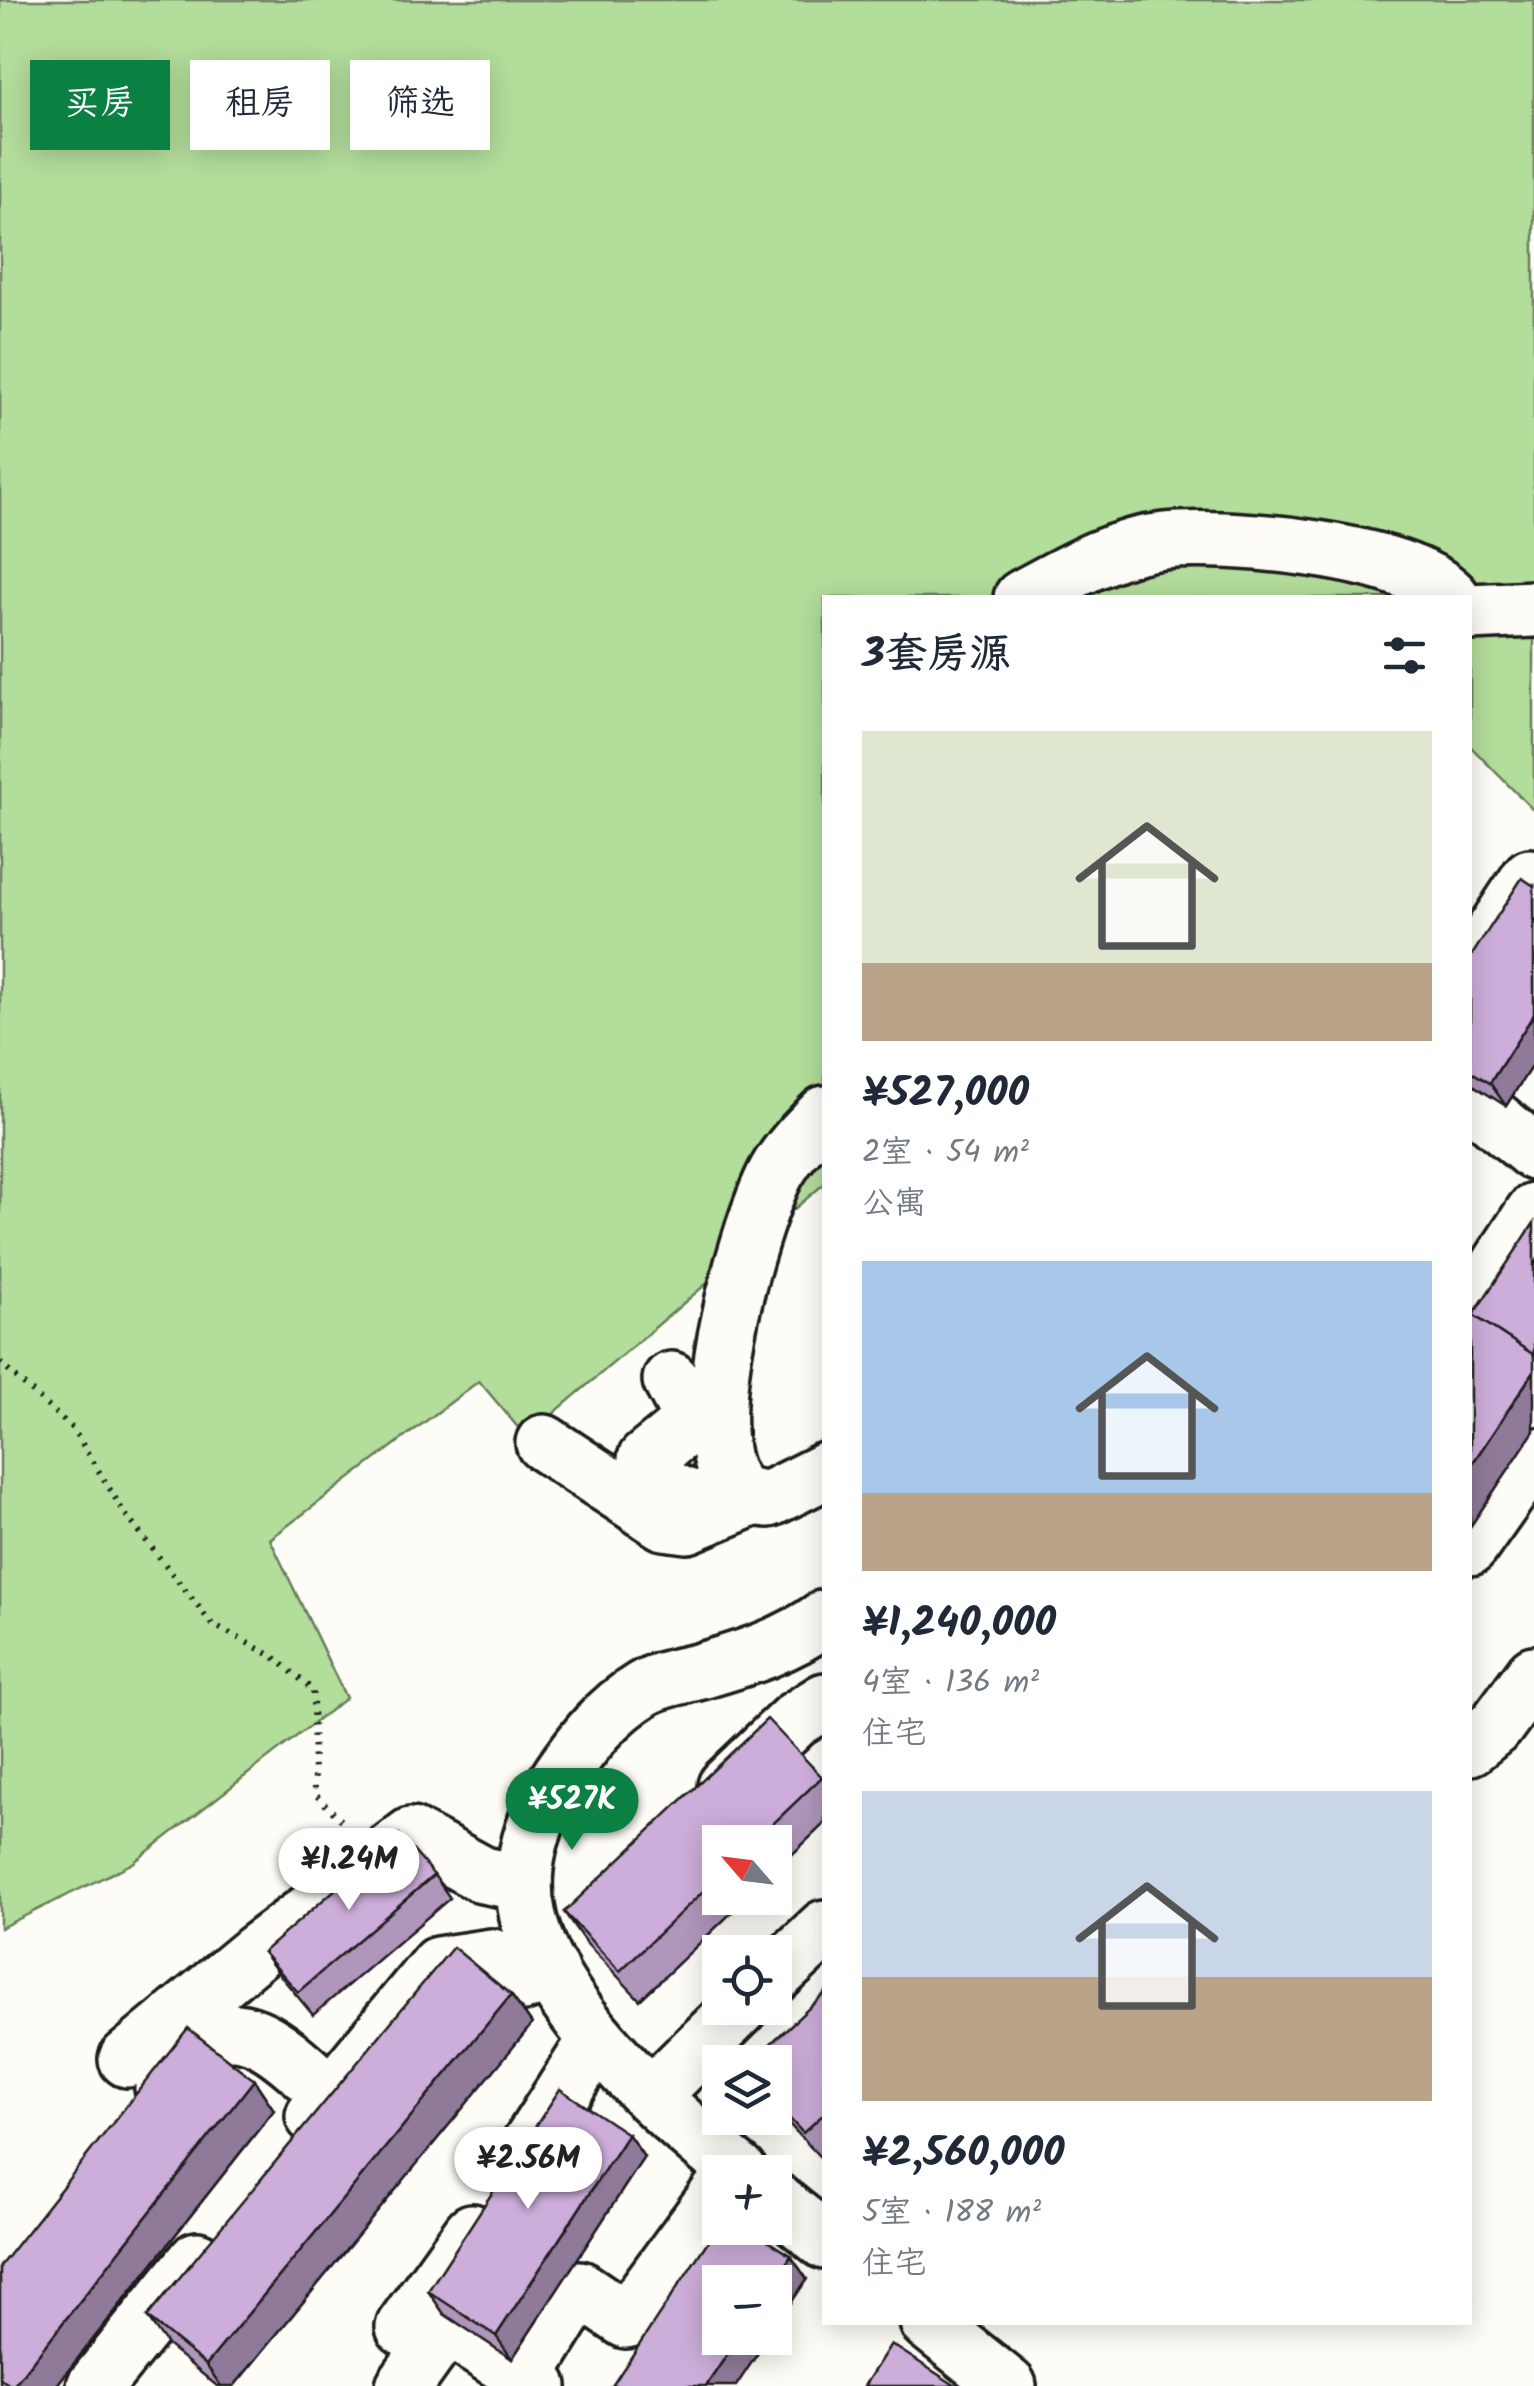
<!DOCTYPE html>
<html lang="zh">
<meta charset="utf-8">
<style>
body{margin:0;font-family:Kalam,"LXGW WenKai TC",sans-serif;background:#f6f6f7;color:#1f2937;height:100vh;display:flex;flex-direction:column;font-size:38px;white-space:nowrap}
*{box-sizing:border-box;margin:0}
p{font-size:32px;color:#747a83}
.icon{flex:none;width:55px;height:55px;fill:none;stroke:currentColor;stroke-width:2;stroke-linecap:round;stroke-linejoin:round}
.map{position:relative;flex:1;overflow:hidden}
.side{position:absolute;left:822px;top:595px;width:650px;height:1730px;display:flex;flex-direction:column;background:#fff;border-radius:0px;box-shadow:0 5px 25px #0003}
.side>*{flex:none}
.banner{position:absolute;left:30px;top:60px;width:642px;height:90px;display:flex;gap:20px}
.needle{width:65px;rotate:298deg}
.fabs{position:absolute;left:702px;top:1825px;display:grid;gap:20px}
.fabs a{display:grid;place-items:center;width:90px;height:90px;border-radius:0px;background:#fff;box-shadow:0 5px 25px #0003;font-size:50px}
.price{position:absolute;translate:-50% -85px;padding:0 22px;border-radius:35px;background:#fff;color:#222;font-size:32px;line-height:65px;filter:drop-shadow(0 2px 5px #0008)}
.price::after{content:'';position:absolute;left:50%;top:60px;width:30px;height:22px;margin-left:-15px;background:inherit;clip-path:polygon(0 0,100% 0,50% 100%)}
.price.active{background:#0b8043;color:#fff}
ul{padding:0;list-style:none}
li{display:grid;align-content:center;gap:20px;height:530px;padding:0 40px}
li span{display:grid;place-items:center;height:310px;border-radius:0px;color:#555}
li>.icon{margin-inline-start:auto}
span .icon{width:180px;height:180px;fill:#fffc;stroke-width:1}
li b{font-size:42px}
h2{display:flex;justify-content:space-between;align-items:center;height:120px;padding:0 40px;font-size:42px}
.tag{padding:0 35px;border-radius:0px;background:#fff;box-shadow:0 5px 25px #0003;font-size:35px;line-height:90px}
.tag.active{background:#0b8043;color:#fff}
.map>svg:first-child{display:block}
.green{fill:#b3dd9b;stroke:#687c5c;stroke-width:2.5}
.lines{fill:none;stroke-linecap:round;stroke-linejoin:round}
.minor-casing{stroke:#1c1c1c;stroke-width:62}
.path{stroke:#1c1c1c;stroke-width:6;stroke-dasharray:2.5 8;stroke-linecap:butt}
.minor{stroke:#fdfcf7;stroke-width:55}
.wall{fill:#b096bb;stroke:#1c1c1c;stroke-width:2.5}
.shaded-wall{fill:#907a99;stroke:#1c1c1c;stroke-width:2.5}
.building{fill:#cdaeda;stroke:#1c1c1c;stroke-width:2.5}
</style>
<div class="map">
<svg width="1534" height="2386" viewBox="0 0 1534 2386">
<rect width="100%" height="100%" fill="#fdfcf7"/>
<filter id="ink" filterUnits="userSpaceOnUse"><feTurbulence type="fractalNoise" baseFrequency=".01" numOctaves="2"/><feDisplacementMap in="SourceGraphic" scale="20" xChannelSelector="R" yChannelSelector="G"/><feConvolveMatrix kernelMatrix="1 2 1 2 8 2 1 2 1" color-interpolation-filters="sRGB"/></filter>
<g filter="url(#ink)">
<!-- green -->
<polygon class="green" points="0,0 1534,0 1534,811 1470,746 1470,598 825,598 825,1183 526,1437 479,1381 270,1539 346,1698 133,1863 0,1928"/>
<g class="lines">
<!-- minor casing -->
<g class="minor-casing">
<g id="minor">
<path d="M 1022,598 C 1067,574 1112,546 1164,541 C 1227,534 1410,550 1452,598"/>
<polyline points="1470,612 1534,609"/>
<polyline points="1470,968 1530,877 1534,880"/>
<polyline points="1470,1099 1534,1152"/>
<path d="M 825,1114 C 806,1133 789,1150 776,1173 C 747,1228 685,1445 739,1491 C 748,1498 758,1498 769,1499 L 825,1471"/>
<polyline points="1470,1311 1534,1212"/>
<path d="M 671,1380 L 693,1421 L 646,1459 C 656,1489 681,1498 711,1502"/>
<polyline points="544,1443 664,1522 687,1525 752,1498"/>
<polyline points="1470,1547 1534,1456"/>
<polyline points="1470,1747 1496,1726 1534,1674"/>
<polyline points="726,1786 795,1720 825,1701"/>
<polyline points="775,1975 825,1928"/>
<polyline points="127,2059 256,1952 411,1836 483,1875 524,1883"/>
<path d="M 163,2088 C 175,2074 189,2050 205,2040 C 252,2011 296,2067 332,2095"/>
<polyline points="651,2096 740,2008"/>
<polyline points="314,2116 438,1965 492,1957 524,1983 550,1970"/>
<polyline points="522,2156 597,2039"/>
<path d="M 739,2172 C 665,2114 545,2007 527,1912 C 517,1865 535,1814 560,1776 C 584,1741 607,1711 643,1689 C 659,1679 682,1676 701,1671 C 746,1658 786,1646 825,1618"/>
<polyline points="775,2201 825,2241"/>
<polyline points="448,2296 433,2318 539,2386"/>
<polyline points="928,2322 1008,2386"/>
<polyline points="525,2377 580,2289 626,2320 720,2192"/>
<polyline points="95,2386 197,2260"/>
<polyline points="404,2386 434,2344 404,2327 472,2232"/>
</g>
</g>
<!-- path -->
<polyline class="path" points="0,1363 73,1429 125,1514 212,1624 274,1657 313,1690 314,1793 346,1825"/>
<!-- minor -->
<use href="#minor" class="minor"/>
</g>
<!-- wall -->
<g class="wall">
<polygon points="1534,886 1534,1062 1506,1106 1470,1083 1470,958"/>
<polygon points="822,1777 825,1781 825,1823 775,1871 775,1842 720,1842 720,1898 747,1898 640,2000 585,1942 564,1912"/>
<polygon points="434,1875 450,1898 313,2015 279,1974 263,1952"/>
<polygon points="825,1993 825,2151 819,2156 775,2109 775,2062"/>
<polygon points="511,1995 532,2024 234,2386 217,2386 168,2346 147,2317"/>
<polygon points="254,2080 274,2110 56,2386 0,2386 0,2266"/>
<polygon points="628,2134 644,2157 512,2359 444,2314 428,2291"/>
</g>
<!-- shaded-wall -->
<g class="shaded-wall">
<polygon points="1534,1014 1534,1062 1506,1106 1490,1083"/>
<polygon points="1534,1371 1534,1431 1470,1527 1470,1467"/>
<polygon points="511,1995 532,2024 234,2386 221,2386 206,2365"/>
<polygon points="254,2080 274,2110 56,2386 13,2386"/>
<polygon points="628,2134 644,2157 512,2359 496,2336"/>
<polygon points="791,2256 807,2279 775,2327 774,2282"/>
<polygon points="738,2338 768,2338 736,2386 706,2386"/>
</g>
<!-- building -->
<g class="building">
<polygon points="1522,878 1534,886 1534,1014 1490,1083 1470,1071 1470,958"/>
<polygon points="1534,1223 1534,1355 1473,1315"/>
<polygon points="1470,1313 1534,1355 1534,1371 1470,1467"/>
<polygon points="767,1719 822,1777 754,1842 720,1842 720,1875 620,1971 564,1912"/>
<polygon points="399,1834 434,1875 298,1992 263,1952"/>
<polygon points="453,1947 511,1995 206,2365 147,2317"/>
<polygon points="825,1993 825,2113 803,2133 775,2103 775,2062 751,2062"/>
<polygon points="188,2028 254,2080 13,2386 11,2386 0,2378 0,2266"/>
<polygon points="560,2089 628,2134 496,2336 428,2291"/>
<polygon points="720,2223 720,2228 747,2228 791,2256 774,2282 720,2282 720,2338 738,2338 706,2386 612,2386"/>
<polygon points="891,2344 956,2386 864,2386"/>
</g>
</g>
</svg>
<div class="fabs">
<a><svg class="needle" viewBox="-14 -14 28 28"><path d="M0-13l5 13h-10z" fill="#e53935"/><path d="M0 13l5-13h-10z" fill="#747a83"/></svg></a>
<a><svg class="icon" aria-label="locate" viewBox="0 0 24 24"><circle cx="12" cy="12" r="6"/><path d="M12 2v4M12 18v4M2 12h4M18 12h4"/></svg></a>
<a><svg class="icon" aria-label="layers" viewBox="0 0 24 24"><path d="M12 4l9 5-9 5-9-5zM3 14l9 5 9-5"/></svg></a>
<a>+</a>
<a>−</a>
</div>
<b class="price active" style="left:572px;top:1853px">¥527K</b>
<b class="price" style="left:349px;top:1913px">¥1.24M</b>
<b class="price" style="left:528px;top:2212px">¥2.56M</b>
<div class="banner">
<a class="tag active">买房</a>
<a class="tag">租房</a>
<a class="tag">筛选</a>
</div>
<section class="side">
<h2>3套房源<svg class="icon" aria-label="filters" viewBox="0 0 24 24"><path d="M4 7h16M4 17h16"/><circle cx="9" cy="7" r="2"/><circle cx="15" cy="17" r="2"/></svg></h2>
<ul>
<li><span style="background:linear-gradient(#dfe7d0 75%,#b9a48a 0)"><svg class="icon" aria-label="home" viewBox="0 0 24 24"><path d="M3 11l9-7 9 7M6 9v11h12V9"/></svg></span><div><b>¥527,000</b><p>2室 · 54 m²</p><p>公寓</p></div></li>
<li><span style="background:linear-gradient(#a9c7e8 75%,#b9a48a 0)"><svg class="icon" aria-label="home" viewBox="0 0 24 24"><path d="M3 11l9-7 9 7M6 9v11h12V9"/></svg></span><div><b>¥1,240,000</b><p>4室 · 136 m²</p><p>住宅</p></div></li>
<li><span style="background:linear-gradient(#c9d6e8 60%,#b9a48a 0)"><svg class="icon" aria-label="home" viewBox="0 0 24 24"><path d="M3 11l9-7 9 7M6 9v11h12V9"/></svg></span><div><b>¥2,560,000</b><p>5室 · 188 m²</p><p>住宅</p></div></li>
</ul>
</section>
</div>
